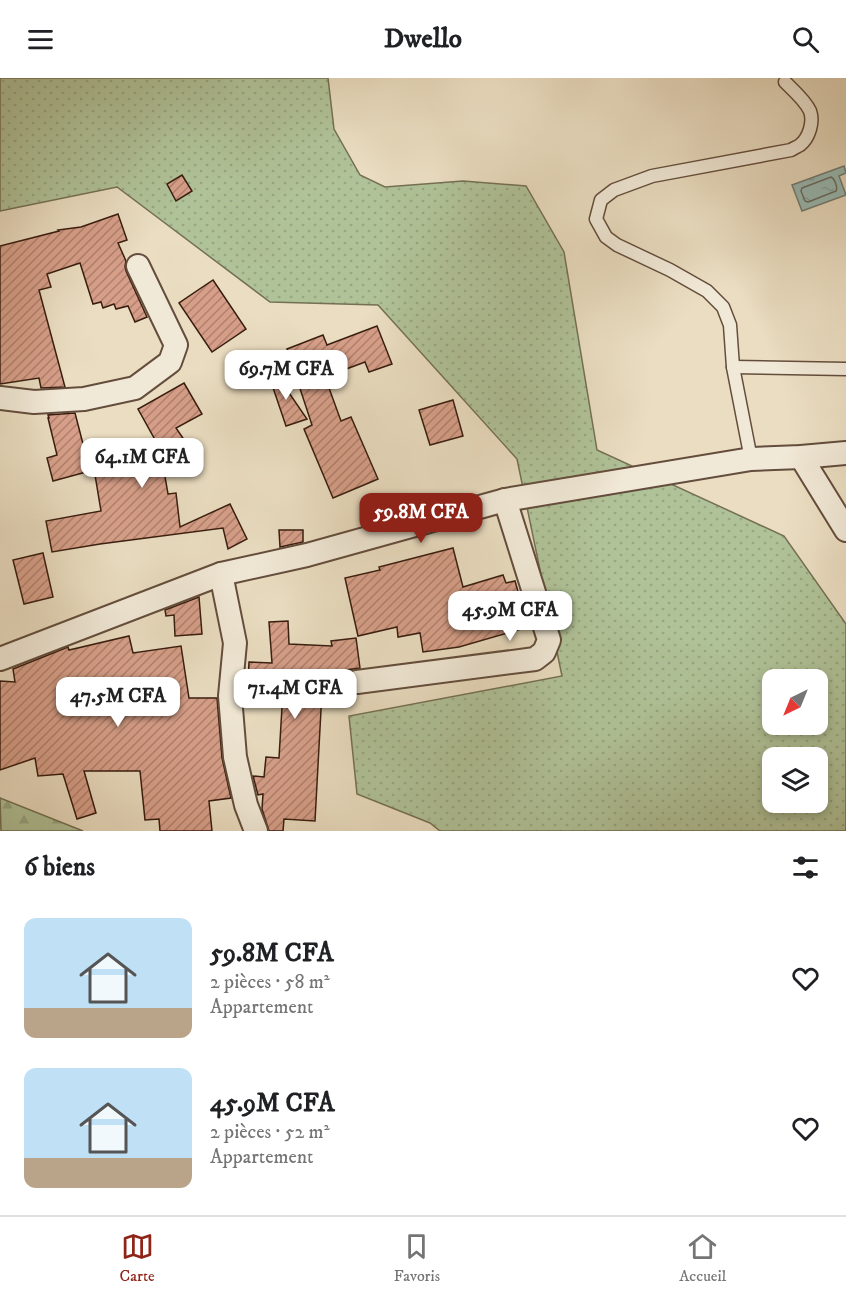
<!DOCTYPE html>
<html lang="fr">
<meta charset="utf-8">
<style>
body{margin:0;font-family:"IM FELL DW Pica",serif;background:#f6f6f6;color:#202124;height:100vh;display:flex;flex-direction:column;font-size:22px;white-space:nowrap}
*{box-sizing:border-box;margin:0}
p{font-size:20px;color:#757577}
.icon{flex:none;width:33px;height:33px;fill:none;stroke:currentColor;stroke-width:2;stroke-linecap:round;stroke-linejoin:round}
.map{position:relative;height:753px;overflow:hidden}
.panel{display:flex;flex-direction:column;background:#fff;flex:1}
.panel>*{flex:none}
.needle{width:39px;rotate:223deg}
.controls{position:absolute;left:762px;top:591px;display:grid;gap:12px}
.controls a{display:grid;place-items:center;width:66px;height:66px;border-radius:12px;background:#fff;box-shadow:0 3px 9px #0003;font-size:30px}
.price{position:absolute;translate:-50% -51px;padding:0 14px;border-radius:12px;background:#fff;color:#222;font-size:20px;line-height:39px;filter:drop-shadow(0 2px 3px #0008)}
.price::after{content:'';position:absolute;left:50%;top:36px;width:18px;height:14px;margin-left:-9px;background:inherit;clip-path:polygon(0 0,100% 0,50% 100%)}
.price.current{background:#8f2418;color:#fff}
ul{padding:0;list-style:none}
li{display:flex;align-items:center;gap:18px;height:150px;padding:0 24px}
li span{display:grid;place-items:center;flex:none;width:168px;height:120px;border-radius:12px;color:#555}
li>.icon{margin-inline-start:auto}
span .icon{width:72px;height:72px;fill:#fffc;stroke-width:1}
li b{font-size:26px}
h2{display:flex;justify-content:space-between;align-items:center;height:72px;padding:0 24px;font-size:26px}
header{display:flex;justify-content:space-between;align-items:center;height:78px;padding:0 24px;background:#fff;font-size:27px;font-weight:700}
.tab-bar{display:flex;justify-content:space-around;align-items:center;height:84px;border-top:2px solid #e0e0e0;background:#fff;font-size:16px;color:#757577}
.tab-bar a{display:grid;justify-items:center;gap:3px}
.tab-bar .current{color:#8f2418}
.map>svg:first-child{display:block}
.grass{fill:url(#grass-dots);stroke:#747054;stroke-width:1.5;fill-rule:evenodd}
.forest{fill:url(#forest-firs);stroke:#747054;stroke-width:1.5}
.water{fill:url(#water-ripples);stroke:#727c73;stroke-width:1.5}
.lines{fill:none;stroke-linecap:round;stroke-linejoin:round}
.shore{stroke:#686c62;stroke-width:1.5}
.building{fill:url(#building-hatch);stroke:#381d0f;stroke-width:1.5}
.lane-casing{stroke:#644d3c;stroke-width:15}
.street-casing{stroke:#644d3c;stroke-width:26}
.lane{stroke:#f1e9d7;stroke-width:12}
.street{stroke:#f1e9d7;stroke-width:22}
</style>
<header><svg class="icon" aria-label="menu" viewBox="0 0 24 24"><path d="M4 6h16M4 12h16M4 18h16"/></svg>Dwello<svg class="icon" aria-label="search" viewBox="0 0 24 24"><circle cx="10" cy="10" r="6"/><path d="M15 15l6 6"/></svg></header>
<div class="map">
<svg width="846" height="753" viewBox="0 0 846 753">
<defs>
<pattern id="grass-dots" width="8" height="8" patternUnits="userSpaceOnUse" patternTransform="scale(1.5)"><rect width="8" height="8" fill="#b0c298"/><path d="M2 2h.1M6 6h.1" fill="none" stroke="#98a682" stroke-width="1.8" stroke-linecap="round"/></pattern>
<pattern id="forest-firs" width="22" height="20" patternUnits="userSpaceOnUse" patternTransform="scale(1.5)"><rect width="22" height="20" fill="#b0c298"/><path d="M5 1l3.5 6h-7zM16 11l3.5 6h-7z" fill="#98a682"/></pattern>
<pattern id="water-ripples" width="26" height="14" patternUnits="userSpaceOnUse" patternTransform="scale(1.5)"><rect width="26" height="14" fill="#98bbb6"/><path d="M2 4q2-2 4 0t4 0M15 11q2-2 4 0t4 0" fill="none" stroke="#84a09b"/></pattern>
<pattern id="building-hatch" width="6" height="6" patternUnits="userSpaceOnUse" patternTransform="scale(1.5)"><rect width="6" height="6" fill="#d79f89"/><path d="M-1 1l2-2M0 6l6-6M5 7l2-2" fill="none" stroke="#af816e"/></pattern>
</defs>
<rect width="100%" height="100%" fill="#eaddc1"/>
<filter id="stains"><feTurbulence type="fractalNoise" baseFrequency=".00333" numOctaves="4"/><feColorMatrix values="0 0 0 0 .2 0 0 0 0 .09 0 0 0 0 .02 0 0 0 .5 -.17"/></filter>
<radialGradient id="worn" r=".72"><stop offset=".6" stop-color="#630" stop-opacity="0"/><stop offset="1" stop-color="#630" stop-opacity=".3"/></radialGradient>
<!-- grass -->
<path class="grass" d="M 0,0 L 328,0 L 334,51 L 360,97 L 385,109 L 463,103 L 526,108 L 564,174 L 597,372 L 784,458 L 846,546 L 846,753 L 440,753 L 430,745 L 357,716 L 349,638 L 562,598 L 517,381 L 378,227 L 270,224 L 117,109 L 0,133 ZM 772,602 L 818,602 L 818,646 L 772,646 ZM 772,680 L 818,680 L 818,724 L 772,724 Z"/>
<!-- forest -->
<polygon class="forest" points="0,720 83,753 1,753"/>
<!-- water -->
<polygon class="water" points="844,88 846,95 839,98 846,117 802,133 792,107"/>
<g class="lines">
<!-- shore -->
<path class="shore" d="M 831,99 C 835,101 838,110 836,113 L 808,124 L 805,123 L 801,113 L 802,110 Z"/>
</g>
<!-- building -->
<g class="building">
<polygon points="182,97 192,113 176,123 167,106"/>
<polygon points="118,136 127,162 118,165 126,183 125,188 126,193 147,239 135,244 128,228 116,231 114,226 103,230 101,224 93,226 80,185 47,196 51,209 39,212 65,309 41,310 39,300 0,306 0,168 59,153 58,152 81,149"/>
<polygon points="213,202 246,251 212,274 179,225"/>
<polygon points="377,248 392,286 369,294 365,284 325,299 341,343 351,339 378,401 333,420 304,351 312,347 287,271 323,257 327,267"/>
<polygon points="272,290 307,341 286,348 267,292"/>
<polygon points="184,305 202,336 176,350 185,363 164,376 160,370 168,416 176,415 180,449 230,426 247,461 228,471 223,450 100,466 52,474 46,443 101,433 92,379 159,369 138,331"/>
<polygon points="453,322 463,358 430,367 419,332"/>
<polygon points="75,335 90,393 53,403 47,380 57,377 48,340 49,340 48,337"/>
<polygon points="279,452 303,452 303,464 280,469"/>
<polygon points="453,470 463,509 503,497 506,505 515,503 528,549 459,569 423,574 420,555 398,559 397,549 358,558 345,500 380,492 379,489"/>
<polygon points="43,475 53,519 24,526 13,482"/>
<polygon points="199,519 202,556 175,558 174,537 166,538 165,532"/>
<polygon points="288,543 289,566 332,568 331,563 356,560 360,590 323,595 315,743 284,741 283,753 269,753 262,731 263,716 258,717 253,698 264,699 266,679 279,680 282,629 247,627 249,584 272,585 269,544"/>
<polygon points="129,558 133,575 181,568 189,620 217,620 222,680 231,720 209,723 212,753 160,753 159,741 145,742 140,693 84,693 96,735 77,741 63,696 38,698 35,680 0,692 0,603 15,604 13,591 68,569 69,572"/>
</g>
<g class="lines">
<!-- lane casing -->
<g class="lane-casing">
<g id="lane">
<polyline points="733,289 846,291"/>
<path d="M 751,381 L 733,289 L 730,247 L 723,229 L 707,213 L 670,192 L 617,167 L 606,159 L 596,141 L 601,122 L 614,112 L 652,98 L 791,72 C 794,70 797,69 800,67 C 809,60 814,44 810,33 C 805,22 793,12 785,4"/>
</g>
</g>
<!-- street casing -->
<g class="street-casing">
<g id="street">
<polyline points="0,320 34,324 84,321 135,310 170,284 176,267 138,188"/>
<polyline points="801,379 846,452"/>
<polyline points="221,496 235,565 230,618 235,679 246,727 256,753"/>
<polyline points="0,581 221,496 307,477 505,422 751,381 801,379 846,375"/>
<polyline points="357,604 535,581 544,574 549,562 505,422"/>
</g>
</g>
<!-- lane -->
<use href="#lane" class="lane"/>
<!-- street -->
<use href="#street" class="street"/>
</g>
<rect width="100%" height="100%" filter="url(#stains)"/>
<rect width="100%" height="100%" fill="url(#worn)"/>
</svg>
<div class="controls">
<a><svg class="needle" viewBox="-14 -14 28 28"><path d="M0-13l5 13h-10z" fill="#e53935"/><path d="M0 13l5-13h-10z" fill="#757577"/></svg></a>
<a><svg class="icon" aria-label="layers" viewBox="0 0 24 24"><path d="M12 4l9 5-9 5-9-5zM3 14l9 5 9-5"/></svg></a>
</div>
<b class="price" style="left:286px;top:323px">69.7M CFA</b>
<b class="price" style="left:142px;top:411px">64.1M CFA</b>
<b class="price current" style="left:421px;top:466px">59.8M CFA</b>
<b class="price" style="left:510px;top:564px">45.9M CFA</b>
<b class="price" style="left:295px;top:642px">71.4M CFA</b>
<b class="price" style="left:118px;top:650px">47.5M CFA</b>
</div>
<section class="panel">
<h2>6 biens<svg class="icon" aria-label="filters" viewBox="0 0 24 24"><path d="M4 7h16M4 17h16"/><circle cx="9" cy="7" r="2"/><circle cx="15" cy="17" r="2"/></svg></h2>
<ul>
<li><span style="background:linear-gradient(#bfe0f5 75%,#b9a48a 0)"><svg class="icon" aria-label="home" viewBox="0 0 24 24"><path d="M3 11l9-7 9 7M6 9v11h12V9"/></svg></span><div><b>59.8M CFA</b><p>2 pièces · 58 m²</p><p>Appartement</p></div><svg class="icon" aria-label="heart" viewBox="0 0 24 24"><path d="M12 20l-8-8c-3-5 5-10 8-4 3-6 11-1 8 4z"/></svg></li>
<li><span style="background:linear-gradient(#bfe0f5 75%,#b9a48a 0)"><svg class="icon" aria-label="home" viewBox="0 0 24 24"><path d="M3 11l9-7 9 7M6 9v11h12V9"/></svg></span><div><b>45.9M CFA</b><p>2 pièces · 52 m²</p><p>Appartement</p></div><svg class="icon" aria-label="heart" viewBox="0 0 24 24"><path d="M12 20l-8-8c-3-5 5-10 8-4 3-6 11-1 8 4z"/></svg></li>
</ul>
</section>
<nav class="tab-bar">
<a class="current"><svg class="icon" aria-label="map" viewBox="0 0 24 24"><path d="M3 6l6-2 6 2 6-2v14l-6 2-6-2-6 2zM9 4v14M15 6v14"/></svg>Carte</a>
<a><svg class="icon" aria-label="saved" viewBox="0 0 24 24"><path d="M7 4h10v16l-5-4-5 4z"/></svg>Favoris</a>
<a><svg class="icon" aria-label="home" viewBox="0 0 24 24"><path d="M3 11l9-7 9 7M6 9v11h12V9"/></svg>Accueil</a>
</nav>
